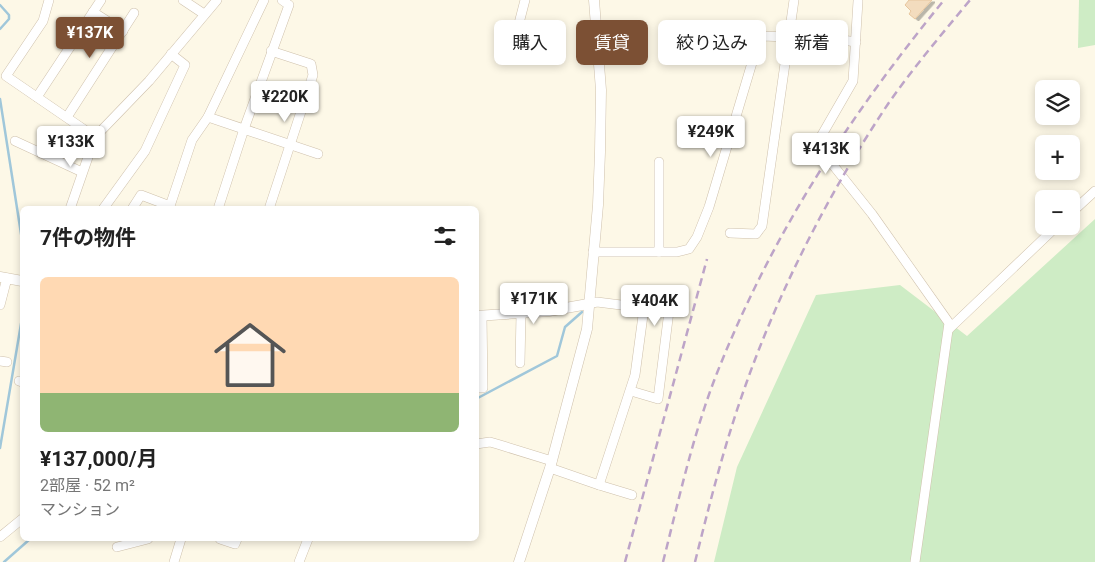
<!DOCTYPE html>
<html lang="ja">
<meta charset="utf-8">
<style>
body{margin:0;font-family:Roboto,"Noto Sans JP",sans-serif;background:#f6f6f6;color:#222;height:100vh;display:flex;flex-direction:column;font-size:19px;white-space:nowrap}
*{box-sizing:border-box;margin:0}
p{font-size:16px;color:#767676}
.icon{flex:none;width:28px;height:28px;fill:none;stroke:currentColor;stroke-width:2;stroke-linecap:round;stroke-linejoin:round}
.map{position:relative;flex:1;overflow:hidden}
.side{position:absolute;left:20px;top:206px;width:459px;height:335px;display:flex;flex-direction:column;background:#fff;border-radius:8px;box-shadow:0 2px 8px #0003}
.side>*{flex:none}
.banner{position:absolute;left:494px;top:20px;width:475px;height:45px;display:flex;gap:10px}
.tools{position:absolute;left:1035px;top:80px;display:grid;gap:10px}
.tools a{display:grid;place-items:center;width:45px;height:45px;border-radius:8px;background:#fff;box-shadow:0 2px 8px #0003;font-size:25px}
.price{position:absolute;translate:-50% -42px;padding:0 11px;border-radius:5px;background:#fff;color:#222;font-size:16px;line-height:32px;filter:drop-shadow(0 1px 2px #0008)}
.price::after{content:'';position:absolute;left:50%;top:30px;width:15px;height:11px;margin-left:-8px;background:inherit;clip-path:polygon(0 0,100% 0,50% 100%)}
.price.selected{background:#7c5034;color:#fff}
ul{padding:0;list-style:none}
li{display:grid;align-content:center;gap:10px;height:265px;padding:0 20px}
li+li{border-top:1px solid #e0e0e0}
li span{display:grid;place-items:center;height:155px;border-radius:8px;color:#555}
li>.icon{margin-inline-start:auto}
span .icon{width:90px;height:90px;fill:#fffc;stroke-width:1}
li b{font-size:21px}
h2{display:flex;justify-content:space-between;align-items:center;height:60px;padding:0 20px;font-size:21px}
.pill{padding:0 18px;border-radius:8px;background:#fff;box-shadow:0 2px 8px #0003;font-size:18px;line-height:45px}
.pill.selected{background:#7c5034;color:#fff}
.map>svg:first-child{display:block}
.green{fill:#ceecc5}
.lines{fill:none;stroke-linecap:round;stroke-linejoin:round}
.stream{stroke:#a0c7da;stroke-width:2.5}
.building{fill:#f3dcbe;stroke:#e7c69e;filter:url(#shadow)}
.minor-casing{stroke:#cfc1ac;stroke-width:10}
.tertiary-casing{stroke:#cfc1ac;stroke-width:11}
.minor{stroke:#fff;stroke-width:9}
.tertiary{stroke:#fff;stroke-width:10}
.rail{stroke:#bda4c8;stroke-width:2.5;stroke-dasharray:8 5;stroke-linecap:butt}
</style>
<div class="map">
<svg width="1095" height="562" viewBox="0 0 1095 562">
<defs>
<filter id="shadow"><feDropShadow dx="3.5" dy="2" stdDeviation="0" flood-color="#0004"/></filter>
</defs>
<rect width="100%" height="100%" fill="#fdf8e7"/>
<!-- green -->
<g class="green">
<polygon points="1079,0 1095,0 1095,45 1078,48"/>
<polygon points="1095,219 1095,562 714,562 737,467 816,295 900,285 967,336"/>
</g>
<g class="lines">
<!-- stream -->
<g class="stream">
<polyline points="0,5 9,15 9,19 0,29"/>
<polyline points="0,99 22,240"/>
<polyline points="476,399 557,356 565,327 582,312"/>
<polyline points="0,448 22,318"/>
<polyline points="4,562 30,539"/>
</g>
</g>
<!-- building -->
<polygon class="building" points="909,0 932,0 915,19 909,14 911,11 905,5"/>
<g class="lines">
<!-- minor casing -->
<g class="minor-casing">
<g id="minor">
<polyline points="49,0 43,21 6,76 95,137"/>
<polyline points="183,0 204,14"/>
<polyline points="858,1 853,81 819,140 821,150 872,214 949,323 915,562"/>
<polyline points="93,12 123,31"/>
<polyline points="517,31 525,0"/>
<polyline points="789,32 856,42"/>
<polyline points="37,97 101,0"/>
<polyline points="67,117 134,13"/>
<polyline points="208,117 318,154"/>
<polyline points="15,141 82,172"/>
<polyline points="70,209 95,137 149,81 217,0"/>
<polyline points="103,209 145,151 185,65 171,54"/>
<polyline points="132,209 141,195 170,206"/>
<polyline points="169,209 192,140 208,117 264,0"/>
<polyline points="218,209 244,129 289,5 282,0"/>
<polyline points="269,209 313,75 311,64 271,51"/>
<polyline points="1071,213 1095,191"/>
<polyline points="730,233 756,234 762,226 794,0"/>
<polyline points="593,252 677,252 689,249 697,237 709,207 760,36 787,37"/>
<polyline points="659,252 659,162"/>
<polyline points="588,304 597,302 669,311 658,399 631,391"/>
<polyline points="0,305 7,278"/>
<polyline points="949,329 1057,226"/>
<polyline points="0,361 7,362"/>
<polyline points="520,363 521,314"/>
<polyline points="19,381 22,382"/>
<polyline points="476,388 483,388 482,316"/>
<polyline points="476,444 490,442 497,444 552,461"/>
<polyline points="550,468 599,485 635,375 644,308"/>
<polyline points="599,485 632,495"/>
<polyline points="0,537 22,519"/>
<polyline points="220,539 235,544 237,539"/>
<polyline points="117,547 148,539"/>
<polyline points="174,562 181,539"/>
<polyline points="299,562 308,539"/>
</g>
</g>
<!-- tertiary casing -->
<g class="tertiary-casing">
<g id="tertiary">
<polyline points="0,277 22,281"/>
<polyline points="476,316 549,311 588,304"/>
<polyline points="519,562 550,468 587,329 598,205 600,152 601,90 594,0"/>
</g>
</g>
<!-- minor -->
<use href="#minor" class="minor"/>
<!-- tertiary -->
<use href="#tertiary" class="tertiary"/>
<!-- rail -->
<g class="rail">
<polyline points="625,562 707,259"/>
<path d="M 663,562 C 679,499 693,434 717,373 C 773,232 849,117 944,0"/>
<path d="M 695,562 C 710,502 725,442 746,384 C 780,288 831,189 888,104 C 913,68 942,34 970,0"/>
</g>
</g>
</svg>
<div class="tools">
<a><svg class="icon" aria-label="layers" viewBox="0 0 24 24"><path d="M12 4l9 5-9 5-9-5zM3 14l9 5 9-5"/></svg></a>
<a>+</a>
<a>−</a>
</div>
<b class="price selected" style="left:90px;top:59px">¥137K</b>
<b class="price" style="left:285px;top:123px">¥220K</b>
<b class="price" style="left:711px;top:158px">¥249K</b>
<b class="price" style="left:71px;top:168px">¥133K</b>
<b class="price" style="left:826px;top:175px">¥413K</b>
<b class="price" style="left:534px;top:325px">¥171K</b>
<b class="price" style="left:655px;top:327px">¥404K</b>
<div class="banner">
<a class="pill">購入</a>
<a class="pill selected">賃貸</a>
<a class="pill">絞り込み</a>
<a class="pill">新着</a>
</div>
<section class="side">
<h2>7件の物件<svg class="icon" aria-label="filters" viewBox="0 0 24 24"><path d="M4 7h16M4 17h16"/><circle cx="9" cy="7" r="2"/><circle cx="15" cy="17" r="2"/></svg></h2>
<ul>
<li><span style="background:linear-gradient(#ffd9b3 75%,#8fb573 0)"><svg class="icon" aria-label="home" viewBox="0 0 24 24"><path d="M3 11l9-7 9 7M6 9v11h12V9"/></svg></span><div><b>¥137,000/月</b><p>2部屋 · 52 m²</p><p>マンション</p></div></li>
</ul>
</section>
</div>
